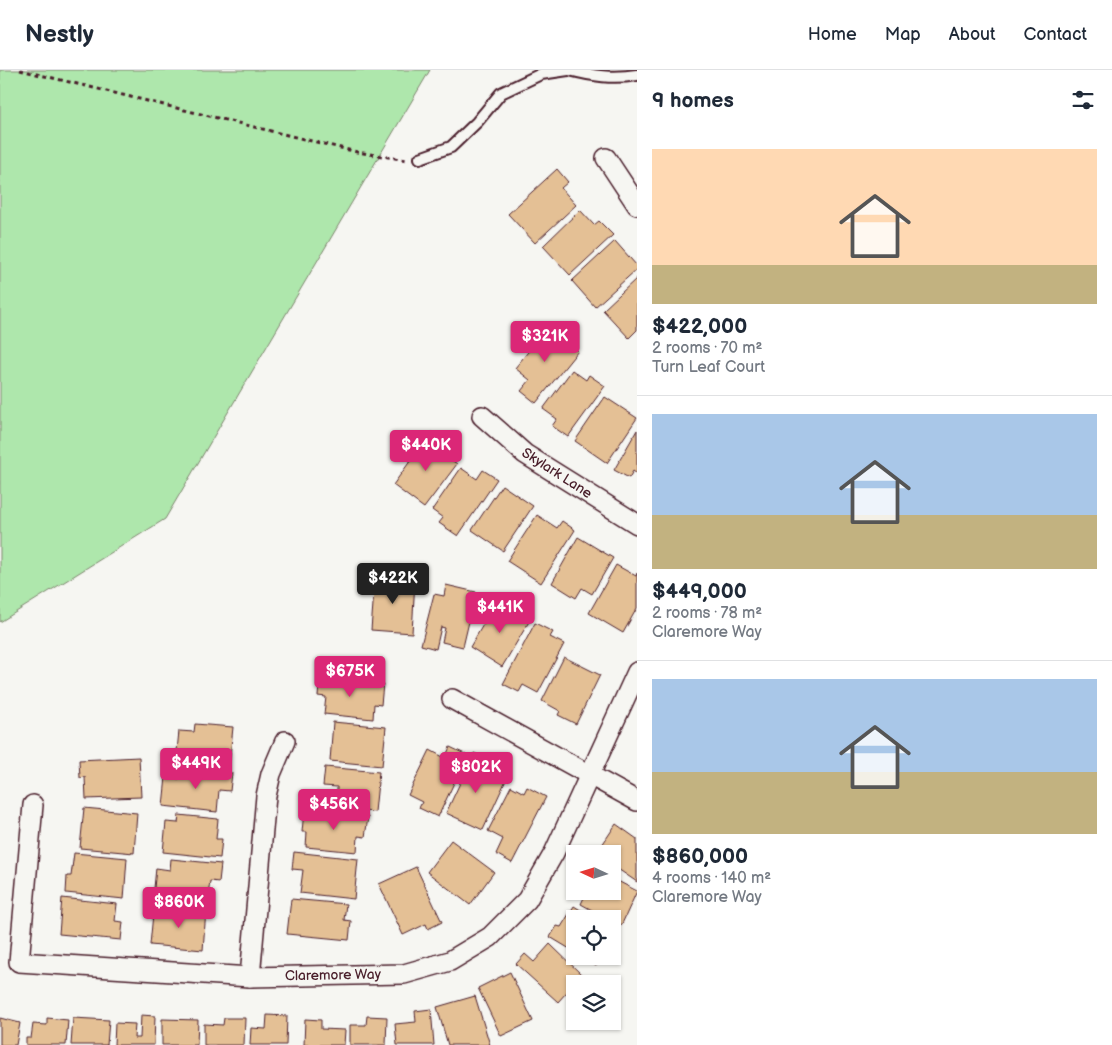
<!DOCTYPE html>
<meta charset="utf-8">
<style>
body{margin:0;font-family:"Balsamiq Sans",sans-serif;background:#f6f6f7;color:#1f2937;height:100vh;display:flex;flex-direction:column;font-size:19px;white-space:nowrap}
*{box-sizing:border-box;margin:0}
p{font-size:16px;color:#747a83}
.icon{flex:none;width:28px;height:28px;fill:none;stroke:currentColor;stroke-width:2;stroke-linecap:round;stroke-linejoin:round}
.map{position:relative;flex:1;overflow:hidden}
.details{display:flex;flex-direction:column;background:#fff;width:475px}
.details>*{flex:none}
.needle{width:32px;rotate:274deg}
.controls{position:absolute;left:566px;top:775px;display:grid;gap:10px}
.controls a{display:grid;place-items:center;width:55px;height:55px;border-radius:0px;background:#fff;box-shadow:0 1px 4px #0004;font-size:25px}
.price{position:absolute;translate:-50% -42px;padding:0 11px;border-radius:5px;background:#db2777;color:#fff;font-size:16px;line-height:32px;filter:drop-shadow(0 1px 2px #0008)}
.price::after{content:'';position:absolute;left:50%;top:30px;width:15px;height:11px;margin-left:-8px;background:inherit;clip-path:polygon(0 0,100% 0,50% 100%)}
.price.on{background:#222;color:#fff}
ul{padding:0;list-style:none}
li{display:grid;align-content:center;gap:10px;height:265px;padding:0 15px}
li+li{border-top:1px solid #e0e1e3}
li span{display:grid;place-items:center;height:155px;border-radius:0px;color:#555}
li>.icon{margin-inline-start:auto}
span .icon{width:90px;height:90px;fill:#fffc;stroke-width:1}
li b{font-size:21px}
h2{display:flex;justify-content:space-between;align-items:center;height:60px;padding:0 15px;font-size:21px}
header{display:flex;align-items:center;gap:30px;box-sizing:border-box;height:70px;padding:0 25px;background:#fff;border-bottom:1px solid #e0e1e3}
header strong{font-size:24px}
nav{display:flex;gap:28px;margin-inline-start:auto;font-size:18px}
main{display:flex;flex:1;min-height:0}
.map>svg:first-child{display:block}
.green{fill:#aee7ac;stroke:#7c836c}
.building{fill:#e4c095;stroke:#4a1f2b}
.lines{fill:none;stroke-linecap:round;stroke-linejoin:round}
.lane-casing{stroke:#4a1f2b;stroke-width:14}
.street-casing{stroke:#4a1f2b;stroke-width:22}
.path{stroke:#4a1f2b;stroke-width:3;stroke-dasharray:4 4;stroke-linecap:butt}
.lane{stroke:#f6f6f2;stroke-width:10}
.street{stroke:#f6f6f2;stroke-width:19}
.labels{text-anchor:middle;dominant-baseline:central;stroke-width:4;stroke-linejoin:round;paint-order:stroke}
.street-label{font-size:14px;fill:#4a1f2b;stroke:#f6f6f2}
</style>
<header>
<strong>Nestly</strong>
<nav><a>Home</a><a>Map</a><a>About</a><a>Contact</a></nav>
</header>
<main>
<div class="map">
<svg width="637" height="975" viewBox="0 0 637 975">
<rect width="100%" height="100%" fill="#f6f6f2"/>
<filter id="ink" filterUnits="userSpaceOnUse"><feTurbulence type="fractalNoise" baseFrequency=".02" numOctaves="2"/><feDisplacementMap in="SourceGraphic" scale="10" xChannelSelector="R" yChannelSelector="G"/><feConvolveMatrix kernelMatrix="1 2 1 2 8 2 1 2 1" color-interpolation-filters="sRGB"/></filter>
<g filter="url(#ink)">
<!-- green -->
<polygon class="green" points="0,0 430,0 165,449 0,552"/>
<!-- building -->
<g class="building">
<polygon points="557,99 568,112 561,118 576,135 535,173 508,144"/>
<polygon points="580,140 594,155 599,151 613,165 570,205 543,176"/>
<polygon points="615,171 637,196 637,199 595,237 572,211"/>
<polygon points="637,208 637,260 629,268 603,240"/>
<polygon points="548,257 578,281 536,333 521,321 530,310 515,298"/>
<polygon points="572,300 586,310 589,305 605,316 568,367 552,356 557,349 543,339"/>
<polygon points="605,327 637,348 607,393 575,371"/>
<polygon points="637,360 637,404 633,401 629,408 614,400"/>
<polygon points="431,362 446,372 439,381 457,394 424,438 393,415"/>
<polygon points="461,398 477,409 483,400 497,409 458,466 439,453 443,448 432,440"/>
<polygon points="502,415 533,436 503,481 472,460"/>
<polygon points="537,445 557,458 562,451 575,460 541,513 507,491"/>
<polygon points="578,467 613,488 592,524 582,518 576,528 552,513"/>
<polygon points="616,495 636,506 637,503 637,538 623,563 589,543"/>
<polygon points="375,508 415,510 412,563 371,560"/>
<polygon points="446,515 476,522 463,577 442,572 445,558 441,557 436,579 421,575 434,524 444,526"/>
<polygon points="497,531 530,550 502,597 470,577"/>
<polygon points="535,553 553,562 550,567 564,574 538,623 523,615 519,622 503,614"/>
<polygon points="564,587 600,605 576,654 558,645 560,641 542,631"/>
<polygon points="320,608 383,614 381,635 374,634 373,649 324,644 326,627 318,626"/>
<polygon points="333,652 386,657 382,696 330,691"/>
<polygon points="195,654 233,657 229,697 176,691 179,661 194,662"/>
<polygon points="450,677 467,685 438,747 419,738 422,732 408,725 430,680 445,688"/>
<polygon points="474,683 491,691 486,700 506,710 483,760 446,743"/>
<polygon points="139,687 141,727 86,729 85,707 80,708 79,690"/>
<polygon points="325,697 379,702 375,742 311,737 313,722 337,723 337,717 323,716"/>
<polygon points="180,698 232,703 230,721 219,720 217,742 163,736 166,707 179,709"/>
<polygon points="511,716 524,723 527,717 546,727 512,793 496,784 503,769 488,761"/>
<polygon points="84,738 137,743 134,783 80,778"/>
<polygon points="304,741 368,747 365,767 358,766 357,782 306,777 307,762 302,762"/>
<polygon points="179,745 218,749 216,769 222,769 220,788 163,782 166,752 178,753"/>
<polygon points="616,754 637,769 637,812 612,795 612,784 596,784"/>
<polygon points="451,770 494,802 470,835 427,802"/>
<polygon points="294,782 358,789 354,829 300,823 303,800 292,799"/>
<polygon points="74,783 127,788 124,829 66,823 67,806 71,806"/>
<polygon points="171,789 221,794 219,812 210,811 207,834 153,828 156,798 170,800"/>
<polygon points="416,797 442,852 428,859 426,854 403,865 379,814"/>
<polygon points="612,808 637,821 621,856 612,851 612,849 608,849 581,834 587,821 612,821"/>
<polygon points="62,828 117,834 115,851 123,852 121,870 59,864"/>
<polygon points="291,829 346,834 344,850 351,851 349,870 287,864"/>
<polygon points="574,836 595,849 575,849 575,882 550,867 557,856 561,857"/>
<polygon points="169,837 206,840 203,880 150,875 153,844 168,845"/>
<polygon points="612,860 617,863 612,870"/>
<polygon points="550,874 582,905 558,932 516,894 525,884 534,892"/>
<polygon points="581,886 602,886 596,896"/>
<polygon points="510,902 533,951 501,966 478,918"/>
<polygon points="475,926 490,975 448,975 437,937"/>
<polygon points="431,939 434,975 397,975 395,954 416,952 415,941"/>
<polygon points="141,945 155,946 154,975 114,975 115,953 135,954 134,968 140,968"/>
<polygon points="267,945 287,946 286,975 250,975 251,958 266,959"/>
<polygon points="367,946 387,947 386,975 350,975 350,955 366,955"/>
<polygon points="0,948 20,953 16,975 0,975"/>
<polygon points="47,948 68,950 66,975 26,975 26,968 31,968 33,954 47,955"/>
<polygon points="73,948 109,950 107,975 71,975"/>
<polygon points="224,948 245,948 244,975 204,975 204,954 223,955"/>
<polygon points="162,949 198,950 197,975 162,975"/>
<polygon points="305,949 321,950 321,959 345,960 344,975 304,975"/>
</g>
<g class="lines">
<!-- lane casing -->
<g class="lane-casing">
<g id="lane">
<path d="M 569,0 C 593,6 612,9 637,5"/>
<polyline points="420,88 451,77 477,52 501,23 541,4 568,0"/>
</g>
</g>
<!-- street casing -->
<g class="street-casing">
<g id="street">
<polyline points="606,88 637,135"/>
<polyline points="482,346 525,384 637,454"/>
<polyline points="452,629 637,731"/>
<polyline points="33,735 19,892 250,907 404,904 450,891 490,867 527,830 554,783 637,602"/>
<polyline points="250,907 266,726 271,704 285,671"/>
</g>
</g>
<!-- path -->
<polyline class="path" points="20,0 357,82 407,90"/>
<!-- lane -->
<use href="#lane" class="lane"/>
<!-- street -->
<use href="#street" class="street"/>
</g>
</g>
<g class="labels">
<!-- street labels -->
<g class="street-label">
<text transform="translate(557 403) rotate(33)">Skylark Lane</text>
<text transform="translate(333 905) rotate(-1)">Claremore Way</text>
</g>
</g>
</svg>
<div class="controls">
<a><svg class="needle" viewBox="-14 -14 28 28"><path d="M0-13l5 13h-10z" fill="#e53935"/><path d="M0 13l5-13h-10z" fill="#747a83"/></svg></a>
<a><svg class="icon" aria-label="locate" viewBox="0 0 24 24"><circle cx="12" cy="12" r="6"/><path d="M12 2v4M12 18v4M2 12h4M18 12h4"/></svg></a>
<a><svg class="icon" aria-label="layers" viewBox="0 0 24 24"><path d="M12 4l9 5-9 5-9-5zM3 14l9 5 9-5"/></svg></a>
</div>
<b class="price" style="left:545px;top:293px">$321K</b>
<b class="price" style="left:426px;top:402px">$440K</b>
<b class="price on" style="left:393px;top:535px">$422K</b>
<b class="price" style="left:500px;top:564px">$441K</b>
<b class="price" style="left:350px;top:628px">$675K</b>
<b class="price" style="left:196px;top:720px">$449K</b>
<b class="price" style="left:476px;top:724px">$802K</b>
<b class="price" style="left:334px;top:761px">$456K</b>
<b class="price" style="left:179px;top:859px">$860K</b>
</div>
<section class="details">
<h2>9 homes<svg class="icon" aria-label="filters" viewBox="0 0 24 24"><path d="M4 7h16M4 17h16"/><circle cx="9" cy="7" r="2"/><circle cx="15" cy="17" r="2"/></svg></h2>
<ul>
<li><span style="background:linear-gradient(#ffd9b3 75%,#c2b280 0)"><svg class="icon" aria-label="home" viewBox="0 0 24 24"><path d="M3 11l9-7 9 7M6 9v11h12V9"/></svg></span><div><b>$422,000</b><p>2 rooms · 70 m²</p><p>Turn Leaf Court</p></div></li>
<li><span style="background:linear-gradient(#a9c7e8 65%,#c2b280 0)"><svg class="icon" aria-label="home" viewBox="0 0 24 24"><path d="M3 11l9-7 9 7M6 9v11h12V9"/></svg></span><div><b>$449,000</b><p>2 rooms · 78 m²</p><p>Claremore Way</p></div></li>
<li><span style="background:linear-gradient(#a9c7e8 60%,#c2b280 0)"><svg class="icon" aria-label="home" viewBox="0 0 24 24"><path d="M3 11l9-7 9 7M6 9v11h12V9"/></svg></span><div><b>$860,000</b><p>4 rooms · 140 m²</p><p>Claremore Way</p></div></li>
</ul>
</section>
</main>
